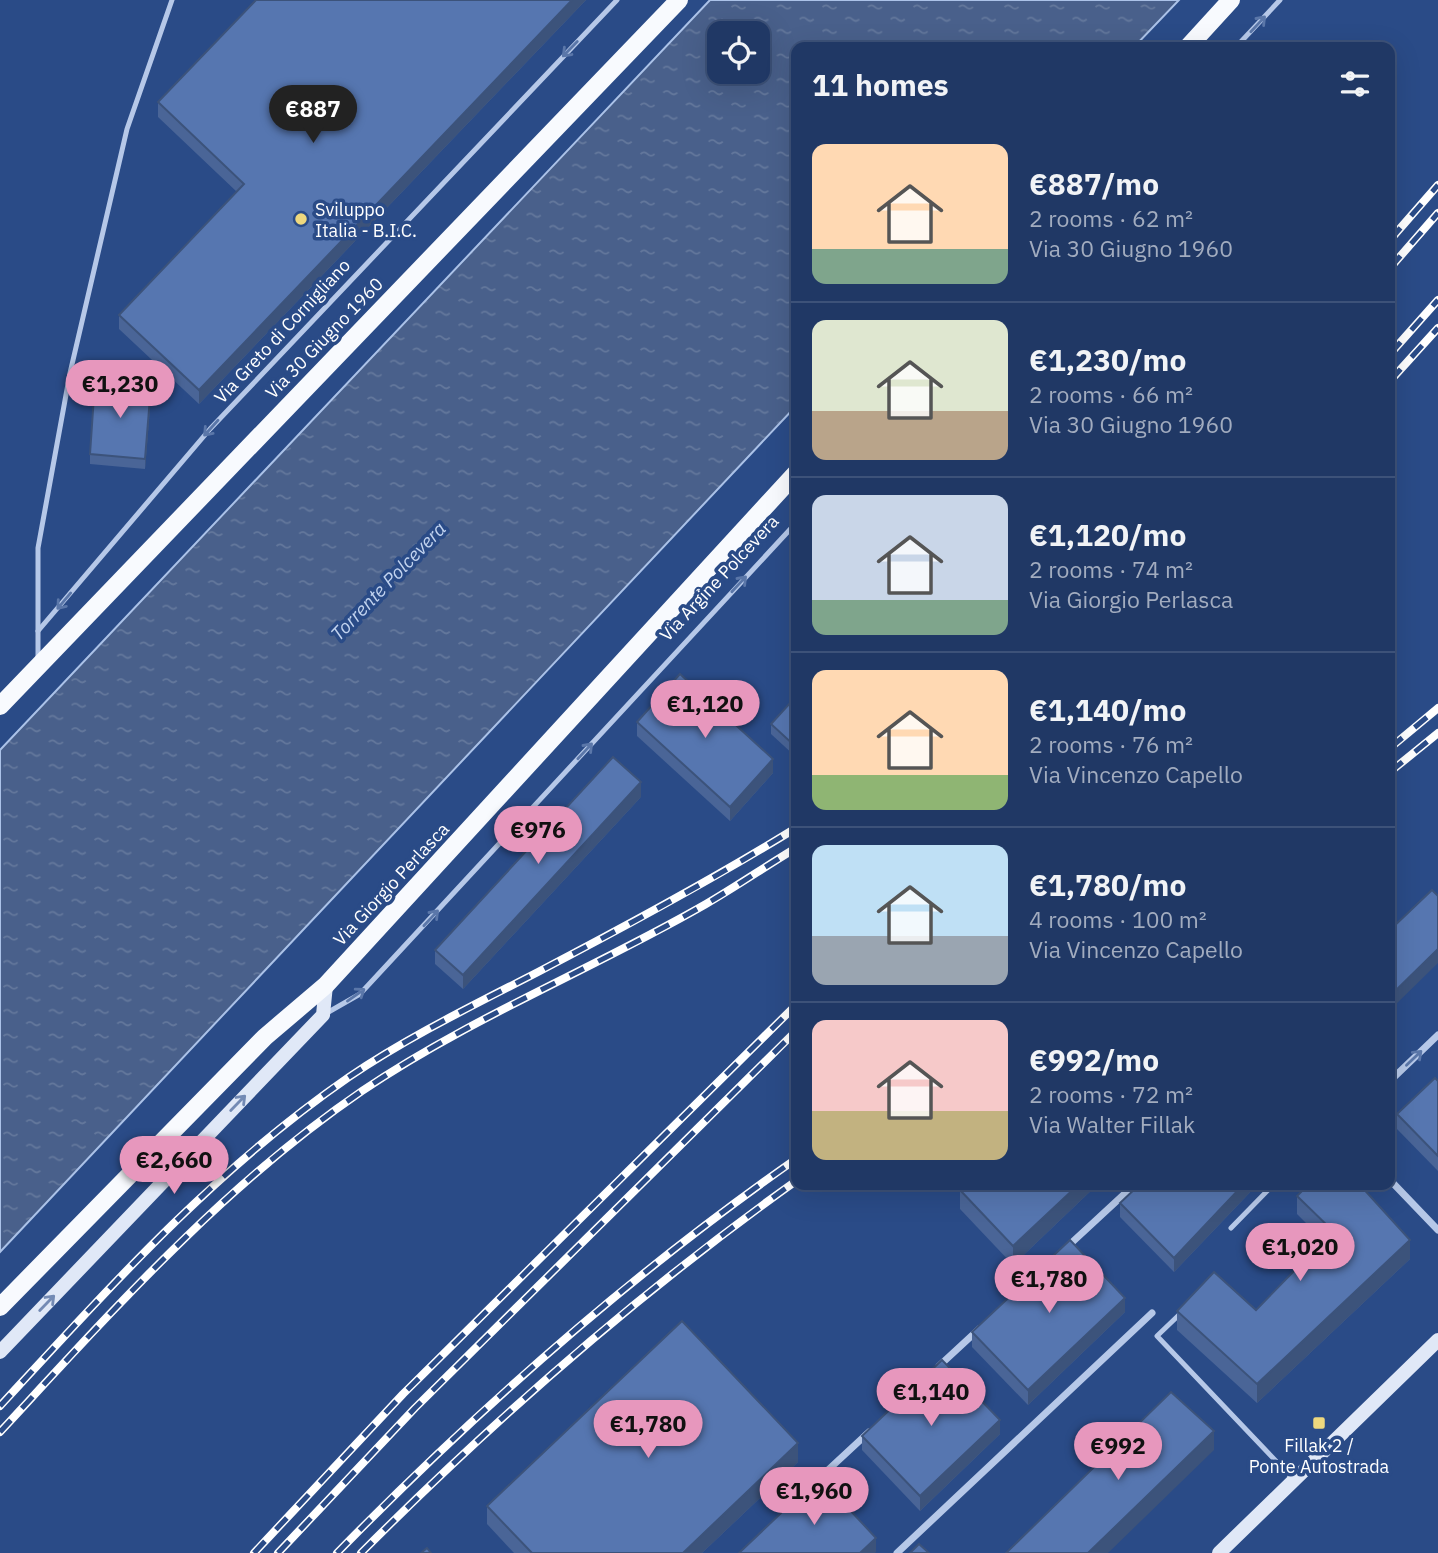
<!DOCTYPE html>
<meta charset="utf-8">
<style>
body{margin:0;font-family:"IBM Plex Sans",sans-serif;background:#2d436e;color:#f1f3f6;height:100vh;display:flex;flex-direction:column;font-size:26px;white-space:nowrap}
*{box-sizing:border-box;margin:0}
p{font-size:23px;color:#a2acbf}
.icon{flex:none;width:38px;height:38px;fill:none;stroke:currentColor;stroke-width:2;stroke-linecap:round;stroke-linejoin:round}
.map{position:relative;flex:1;overflow:hidden}
.panel{position:absolute;left:791px;top:42px;width:604px;height:1148px;display:flex;flex-direction:column;background:#203865;border-radius:14px;box-shadow:0 7px 28px #0002,0 0 0 2px #3d5279}
.panel>*{flex:none}
.controls{position:absolute;left:707px;top:21px;display:grid;gap:14px}
.controls a{display:grid;place-items:center;width:63px;height:63px;border-radius:14px;background:#203865;box-shadow:0 7px 28px #0002,0 0 0 2px #3d5279;font-size:35px}
.price{position:absolute;translate:-50% -60px;padding:0 16px;border-radius:24px;background:#e797bd;color:#111;font-size:23px;line-height:46px;filter:drop-shadow(0 2px 4px #0008)}
.price::after{content:'';position:absolute;left:50%;top:42px;width:21px;height:16px;margin-left:-10px;background:inherit;clip-path:polygon(0 0,100% 0,50% 100%)}
.price.selected{background:#222;color:#fff}
ul{padding:0;list-style:none}
li{display:flex;align-items:center;gap:21px;height:175px;padding:0 21px}
li+li{border-top:2px solid #3d5279}
li span{display:grid;place-items:center;flex:none;width:196px;height:140px;border-radius:14px;color:#555}
li>.icon{margin-inline-start:auto}
span .icon{width:84px;height:84px;fill:#fffc;stroke-width:1}
li b{font-size:30px}
h2{display:flex;justify-content:space-between;align-items:center;height:84px;padding:0 21px;font-size:30px}
.map>svg:first-child{display:block}
.water{fill:url(#water-ripples);stroke:#abc2e8;stroke-width:2;fill-rule:evenodd}
.lines{fill:none;stroke-linecap:round;stroke-linejoin:round}
.lane{stroke:#b6c8e8;stroke-width:5}
.street{stroke:#b6c8e8;stroke-width:7}
.secondary{stroke:#e0e8f7;stroke-width:14}
.primary{stroke:#f8fafe;stroke-width:18}
.rail-casing{stroke:#fff;stroke-width:8}
.rail{stroke:#2a4b87;stroke-width:5;stroke-dasharray:16;stroke-linecap:butt}
.wall{fill:#4a6597}
.shaded-wall{fill:#3c537b}
.building{fill:#5676b0;stroke:#3c537b;stroke-width:2}
.oneway{stroke:#5b77a9}
.oneway2{stroke:#738ab4}
.poi-dot{fill:#eed87e;stroke:#2a4b87;stroke-width:2.5}
.labels{text-anchor:middle;dominant-baseline:central;stroke-width:7;stroke-linejoin:round;paint-order:stroke}
.poi-label{font-size:18px;fill:#fff;stroke:#2a4b87;text-anchor:start}
.street-label{font-size:18px;fill:#fff;stroke:#2a4b87}
.water-label{font-size:19px;font-style:italic;fill:#c2d3ef;stroke:#2a4b87}
</style>
<div class="map">
<svg width="1438" height="1553" viewBox="0 0 1438 1553">
<defs>
<pattern id="water-ripples" width="26" height="14" patternUnits="userSpaceOnUse" patternTransform="scale(1.75)"><rect width="26" height="14" fill="#49608b"/><path d="M2 4q2-2 4 0t4 0M15 11q2-2 4 0t4 0" fill="none" stroke="#64789c"/></pattern>
</defs>
<rect width="100%" height="100%" fill="#2a4b87"/>
<!-- water -->
<path class="water" d="M 710,0 L 1179,0 L 1134,47 L 796,47 L 796,406 L 0,1252 L 0,750 ZM 719,33 L 758,33 L 758,72 L 719,72 Z"/>
<g class="lines">
<!-- lane -->
<g class="lane">
<polyline points="1236,47 1280,0"/>
<polyline points="38,631 210,429 617,0"/>
<polyline points="38,659 38,548 70,373 127,129 172,0"/>
<polyline points="325,1014 360,994 796,523"/>
<polyline points="1231,1228 1273,1185"/>
<polyline points="1181,1313 1157,1336 1294,1480"/>
</g>
<!-- street -->
<g class="street">
<polyline points="1390,1081 1438,1035"/>
<polyline points="1390,1180 1438,1230"/>
<polyline points="1067,1247 1134,1185"/>
<polyline points="939,1366 979,1329"/>
<polyline points="814,1483 869,1432"/>
<polyline points="897,1553 1152,1313"/>
</g>
<!-- secondary -->
<g class="secondary">
<polyline points="0,1352 323,1015 326,985"/>
<polyline points="1219,1553 1438,1340"/>
</g>
<!-- primary -->
<g class="primary">
<polyline points="1188,47 1231,0"/>
<polyline points="0,706 679,0"/>
<polyline points="0,1307 265,1037 326,985 796,473"/>
</g>
<!-- rail casing -->
<g class="rail-casing">
<g id="rail">
<polyline points="1390,240 1438,185"/>
<polyline points="1390,268 1438,213"/>
<polyline points="1390,354 1438,300"/>
<polyline points="1390,381 1438,328"/>
<polyline points="1390,748 1438,708"/>
<polyline points="1390,772 1438,733"/>
<path d="M 0,1406 C 109,1288 215,1169 349,1077 C 408,1037 474,1005 538,972 C 626,926 712,880 796,828"/>
<path d="M 0,1432 C 114,1309 223,1186 362,1091 C 470,1018 593,969 706,904 C 737,886 766,866 796,848"/>
<polyline points="254,1553 403,1394 796,1005"/>
<polyline points="278,1553 415,1408 796,1031"/>
<path d="M 337,1553 C 479,1408 630,1275 796,1159"/>
<path d="M 361,1553 C 497,1417 640,1292 796,1181"/>
</g>
</g>
<!-- rail -->
<use href="#rail" class="rail"/>
</g>
<!-- wall -->
<g class="wall">
<polygon points="256,0 586,0 199,404 119,329 119,315 237,192 158,117 158,102"/>
<polygon points="151,395 145,469 90,464 90,454"/>
<polygon points="796,706 796,757 771,734 771,724"/>
<polygon points="637,722 773,773 730,821 637,736"/>
<polygon points="641,797 463,989 435,964 435,950"/>
<polygon points="1438,1081 1438,1171 1397,1129 1397,1114"/>
<polygon points="1097,1185 1013,1265 960,1209 960,1190"/>
<polygon points="1139,1185 1257,1185 1174,1272 1120,1217 1120,1203"/>
<polygon points="1297,1196 1410,1259 1257,1403 1177,1330 1177,1311 1256,1310 1324,1241 1297,1214"/>
<polygon points="1125,1312 1028,1405 972,1347 972,1332"/>
<polygon points="1000,1434 920,1511 862,1450 862,1436"/>
<polygon points="798,1462 702,1553 514,1553 487,1524 487,1506"/>
</g>
<!-- shaded-wall -->
<g class="shaded-wall">
<polygon points="572,0 586,0 199,404 199,390"/>
<polygon points="151,385 151,395 145,469 145,459"/>
<polygon points="773,759 773,773 730,821 730,807"/>
<polygon points="641,782 641,797 463,989 463,975"/>
<polygon points="1438,949 1438,963 1390,1010 1390,996"/>
<polygon points="1078,1185 1097,1185 1013,1265 1013,1246"/>
<polygon points="1243,1185 1257,1185 1174,1272 1174,1258"/>
<polygon points="1410,1240 1410,1259 1257,1403 1257,1384"/>
<polygon points="1125,1298 1125,1312 1028,1405 1028,1390"/>
<polygon points="1000,1420 1000,1434 920,1511 920,1496"/>
<polygon points="1214,1431 1214,1450 1108,1553 1088,1553"/>
<polygon points="798,1443 798,1462 702,1553 683,1553"/>
<polygon points="876,1538 876,1552 875,1553 860,1553"/>
</g>
<!-- building -->
<g class="building">
<polygon points="256,0 572,0 199,390 119,315 244,184 158,102"/>
<polygon points="95,381 151,385 145,459 90,454"/>
<polygon points="680,674 773,759 730,807 637,722"/>
<polygon points="791,702 796,706 796,747 771,724"/>
<polygon points="613,757 641,782 463,975 435,950"/>
<polygon points="1432,890 1438,896 1438,949 1390,996 1390,930"/>
<polygon points="1435,1078 1438,1081 1438,1156 1397,1114"/>
<polygon points="966,1185 1078,1185 1013,1246 960,1190"/>
<polygon points="1139,1185 1243,1185 1174,1258 1120,1203"/>
<polygon points="1308,1185 1360,1185 1410,1240 1257,1384 1177,1311 1214,1272 1256,1310 1333,1231 1297,1196"/>
<polygon points="1070,1240 1125,1298 1028,1390 972,1332"/>
<polygon points="682,1321 798,1443 683,1553 532,1553 487,1506"/>
<polygon points="942,1360 1000,1420 920,1496 862,1436"/>
<polygon points="1171,1392 1214,1431 1088,1553 1006,1553"/>
<polygon points="819,1477 876,1538 860,1553 739,1553"/>
<polygon points="919,1544 929,1553 910,1553"/>
<polygon points="427,1548 431,1553 421,1553"/>
</g>
<!-- one-way arrows -->
<defs><path id="oneway-shaft" d="M-6 0H5M1.5-3L5.5 0L1.5 3" fill="none" stroke-width="1.6" stroke-linecap="round" stroke-linejoin="round" transform="scale(1.75)"/></defs>
<g class="oneway">
<use href="#oneway-shaft" transform="translate(1258 24) rotate(-47)"/>
<use href="#oneway-shaft" transform="translate(570 49) rotate(134)"/>
<use href="#oneway-shaft" transform="translate(211 428) rotate(132)"/>
<use href="#oneway-shaft" transform="translate(739 584) rotate(-47)"/>
<use href="#oneway-shaft" transform="translate(64 601) rotate(130)"/>
<use href="#oneway-shaft" transform="translate(585 751) rotate(-47)"/>
<use href="#oneway-shaft" transform="translate(431 918) rotate(-47)"/>
<use href="#oneway-shaft" transform="translate(356 995) rotate(-35)"/>
<use href="#oneway-shaft" transform="translate(1414 1058) rotate(-44)"/>
</g>
<g class="oneway2">
<use href="#oneway-shaft" transform="translate(238 1103) rotate(-46)"/>
<use href="#oneway-shaft" transform="translate(47 1303) rotate(-46)"/>
</g>
<!-- markers -->
<g class="poi-dot">
<circle cx="301" cy="219" r="7"/>
<rect x="1312" y="1416" width="14" height="14" rx="3.5"/>
</g>
<g class="labels">
<!-- poi labels -->
<g class="poi-label">
<text x="315" y="209">Sviluppo<tspan x="315" dy="21">Italia - B.I.C.</tspan></text>
<text x="1319" y="1445" text-anchor="middle">Fillak 2 /<tspan x="1319" dy="21">Ponte Autostrada</tspan></text>
</g>
<!-- street labels -->
<g class="street-label">
<text transform="translate(282 331) rotate(-47)">Via Greto di Cornigliano</text>
<text transform="translate(324 338) rotate(-46)">Via 30 Giugno 1960</text>
<text transform="translate(719 578) rotate(-47)">Via Argine Polcevera</text>
<text transform="translate(391 884) rotate(-47)">Via Giorgio Perlasca</text>
</g>
<!-- water labels -->
<g class="water-label">
<text transform="translate(388 581) rotate(-46)">Torrente Polcevera</text>
</g>
</g>
</svg>
<div class="controls">
<a><svg class="icon" aria-label="locate" viewBox="0 0 24 24"><circle cx="12" cy="12" r="6"/><path d="M12 2v4M12 18v4M2 12h4M18 12h4"/></svg></a>
</div>
<b class="price selected" style="left:313px;top:145px">€887</b>
<b class="price" style="left:120px;top:420px">€1,230</b>
<b class="price" style="left:705px;top:740px">€1,120</b>
<b class="price" style="left:538px;top:866px">€976</b>
<b class="price" style="left:174px;top:1196px">€2,660</b>
<b class="price" style="left:1300px;top:1283px">€1,020</b>
<b class="price" style="left:1049px;top:1315px">€1,780</b>
<b class="price" style="left:931px;top:1428px">€1,140</b>
<b class="price" style="left:648px;top:1460px">€1,780</b>
<b class="price" style="left:1118px;top:1482px">€992</b>
<b class="price" style="left:814px;top:1527px">€1,960</b>
<section class="panel">
<h2>11 homes<svg class="icon" aria-label="filters" viewBox="0 0 24 24"><path d="M4 7h16M4 17h16"/><circle cx="9" cy="7" r="2"/><circle cx="15" cy="17" r="2"/></svg></h2>
<ul>
<li><span style="background:linear-gradient(#ffd9b3 75%,#7fa58c 0)"><svg class="icon" aria-label="home" viewBox="0 0 24 24"><path d="M3 11l9-7 9 7M6 9v11h12V9"/></svg></span><div><b>€887/mo</b><p>2 rooms · 62 m²</p><p>Via 30 Giugno 1960</p></div></li>
<li><span style="background:linear-gradient(#dfe7d0 65%,#b9a48a 0)"><svg class="icon" aria-label="home" viewBox="0 0 24 24"><path d="M3 11l9-7 9 7M6 9v11h12V9"/></svg></span><div><b>€1,230/mo</b><p>2 rooms · 66 m²</p><p>Via 30 Giugno 1960</p></div></li>
<li><span style="background:linear-gradient(#c9d6e8 75%,#7fa58c 0)"><svg class="icon" aria-label="home" viewBox="0 0 24 24"><path d="M3 11l9-7 9 7M6 9v11h12V9"/></svg></span><div><b>€1,120/mo</b><p>2 rooms · 74 m²</p><p>Via Giorgio Perlasca</p></div></li>
<li><span style="background:linear-gradient(#ffd9b3 75%,#8fb573 0)"><svg class="icon" aria-label="home" viewBox="0 0 24 24"><path d="M3 11l9-7 9 7M6 9v11h12V9"/></svg></span><div><b>€1,140/mo</b><p>2 rooms · 76 m²</p><p>Via Vincenzo Capello</p></div></li>
<li><span style="background:linear-gradient(#bfe0f5 65%,#9aa5b1 0)"><svg class="icon" aria-label="home" viewBox="0 0 24 24"><path d="M3 11l9-7 9 7M6 9v11h12V9"/></svg></span><div><b>€1,780/mo</b><p>4 rooms · 100 m²</p><p>Via Vincenzo Capello</p></div></li>
<li><span style="background:linear-gradient(#f6c9c9 65%,#c2b280 0)"><svg class="icon" aria-label="home" viewBox="0 0 24 24"><path d="M3 11l9-7 9 7M6 9v11h12V9"/></svg></span><div><b>€992/mo</b><p>2 rooms · 72 m²</p><p>Via Walter Fillak</p></div></li>
</ul>
</section>
</div>
